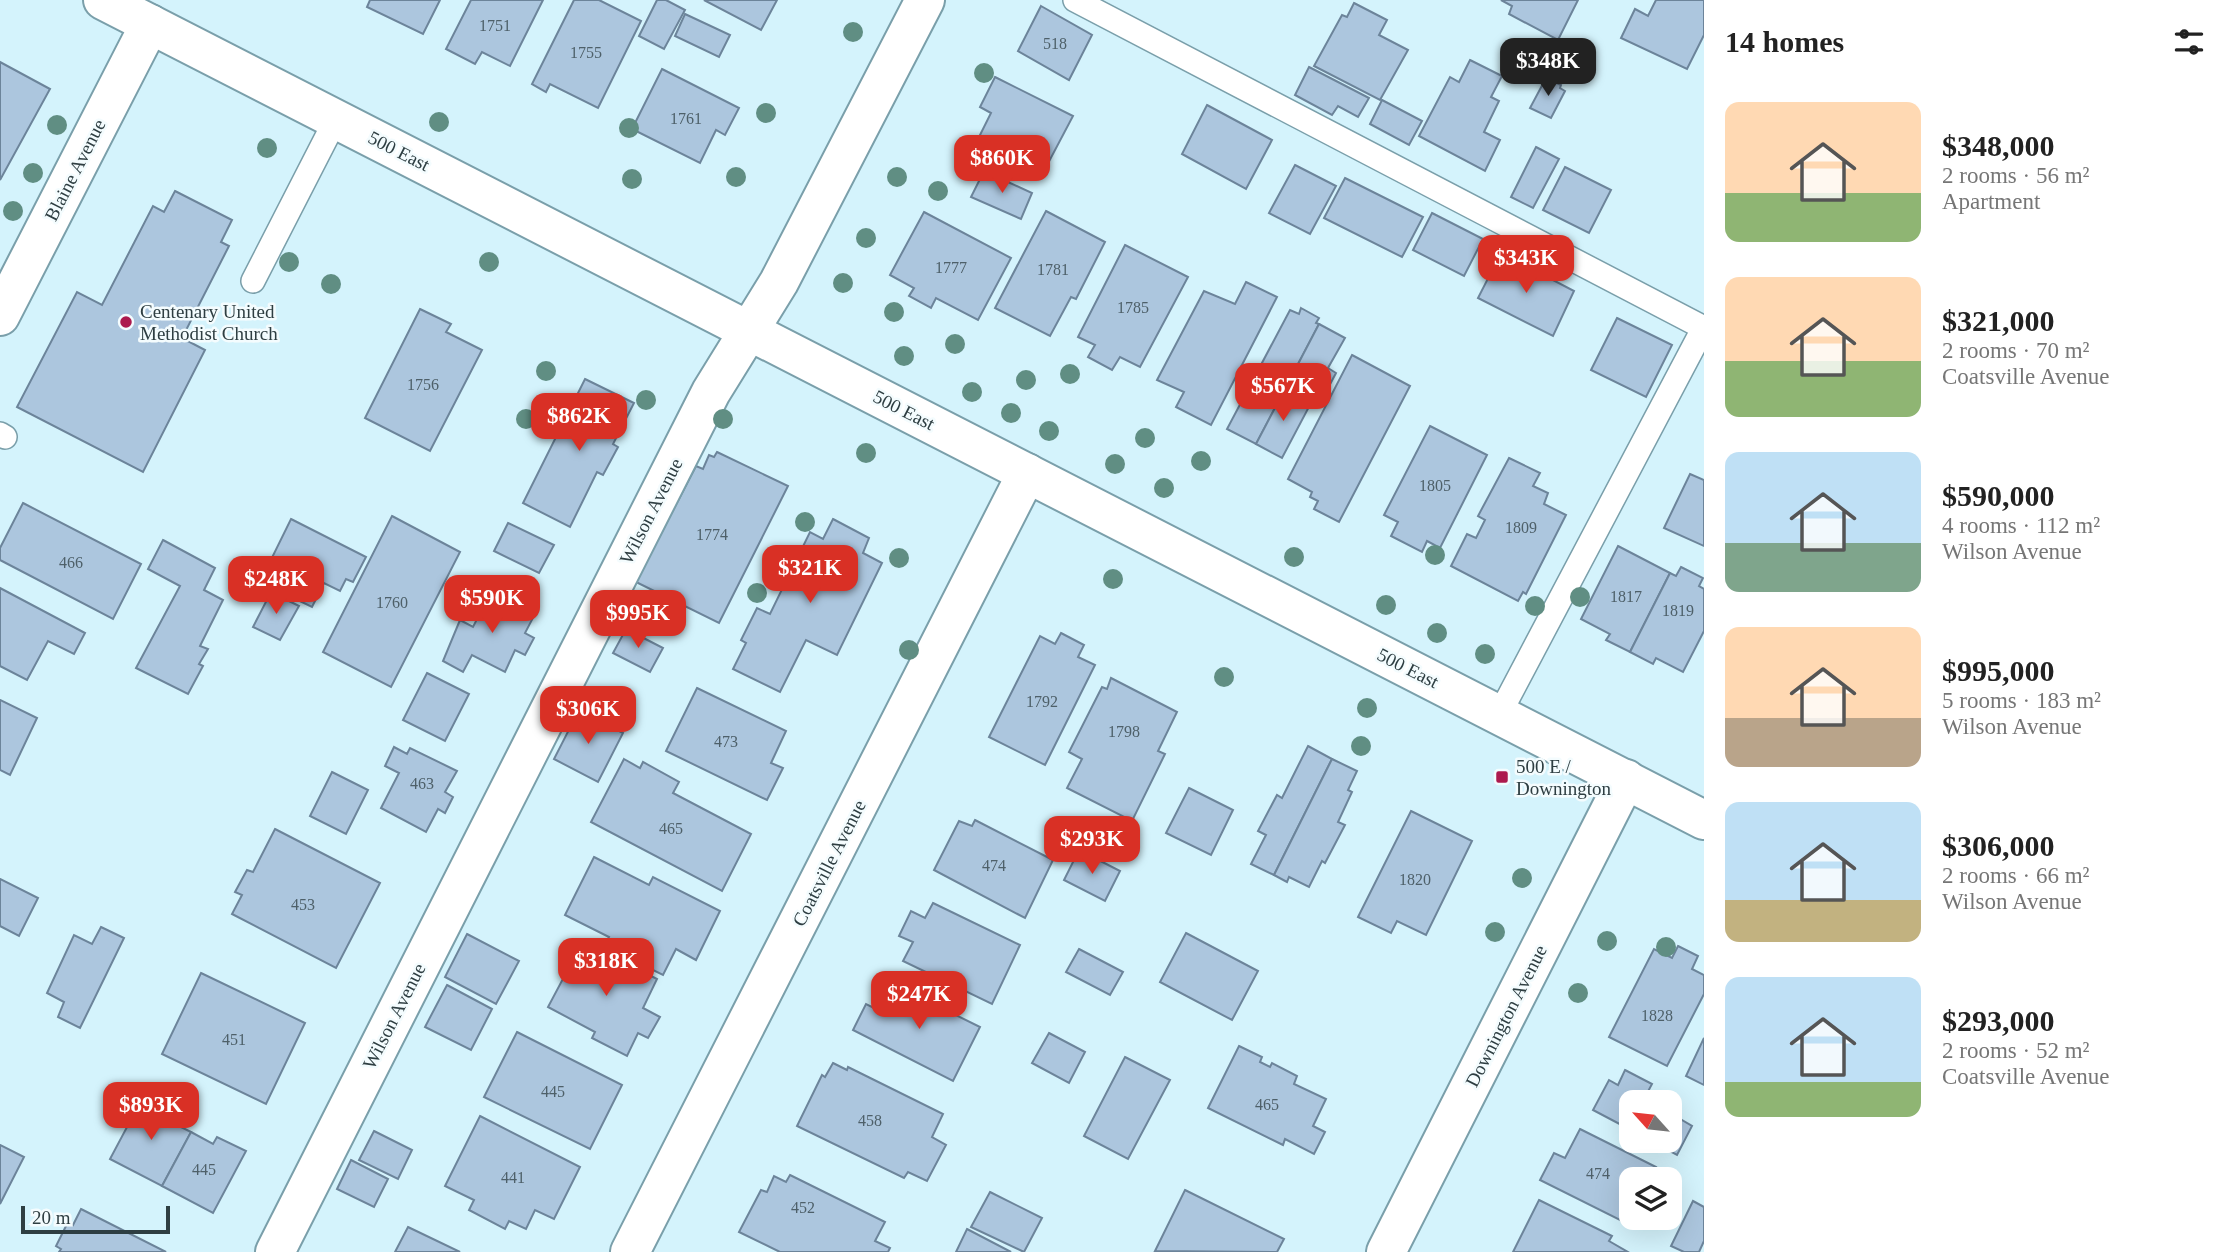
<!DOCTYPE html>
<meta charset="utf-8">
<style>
body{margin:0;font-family:"Times New Roman",serif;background:#f6f6f6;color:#222;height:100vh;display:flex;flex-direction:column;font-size:26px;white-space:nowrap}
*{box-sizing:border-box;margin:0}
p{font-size:23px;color:#767676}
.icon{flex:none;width:38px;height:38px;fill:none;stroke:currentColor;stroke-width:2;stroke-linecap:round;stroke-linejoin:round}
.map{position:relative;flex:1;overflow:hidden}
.panel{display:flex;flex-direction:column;background:#fff;width:525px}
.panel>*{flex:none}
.needle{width:46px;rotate:297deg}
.fabs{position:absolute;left:1619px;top:1090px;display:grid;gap:14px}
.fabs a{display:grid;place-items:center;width:63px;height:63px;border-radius:14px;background:#fff;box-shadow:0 7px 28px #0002;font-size:35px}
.scale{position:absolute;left:21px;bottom:18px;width:149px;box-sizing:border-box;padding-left:7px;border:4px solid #2e3e42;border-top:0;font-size:19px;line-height:24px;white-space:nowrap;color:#2e3e42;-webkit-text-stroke:5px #f4fcfe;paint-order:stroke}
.price{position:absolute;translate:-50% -60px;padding:0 16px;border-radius:14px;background:#d93025;color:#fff;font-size:23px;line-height:46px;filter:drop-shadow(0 2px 4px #0008)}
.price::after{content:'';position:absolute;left:50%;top:42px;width:21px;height:16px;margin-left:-10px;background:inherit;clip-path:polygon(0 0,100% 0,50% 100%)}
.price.active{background:#222;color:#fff}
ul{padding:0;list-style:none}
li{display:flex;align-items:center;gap:21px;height:175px;padding:0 21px}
li span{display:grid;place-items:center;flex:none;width:196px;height:140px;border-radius:14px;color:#555}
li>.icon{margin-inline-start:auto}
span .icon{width:84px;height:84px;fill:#fffc;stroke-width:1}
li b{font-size:30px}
h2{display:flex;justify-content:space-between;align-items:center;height:84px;padding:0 21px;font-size:30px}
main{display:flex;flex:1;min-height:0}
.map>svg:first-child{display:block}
.building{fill:#acc6de;stroke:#6c849a;stroke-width:2}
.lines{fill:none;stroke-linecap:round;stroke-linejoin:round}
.lane-casing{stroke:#7a9faa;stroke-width:26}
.street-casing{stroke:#7a9faa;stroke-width:42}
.secondary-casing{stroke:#7a9faa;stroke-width:42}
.lane{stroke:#fff;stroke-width:23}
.street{stroke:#fff;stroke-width:38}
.secondary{stroke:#fff;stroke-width:38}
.tree{fill:#608e83}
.poi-dot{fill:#ac1a4e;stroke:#f4fcfe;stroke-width:2.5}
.labels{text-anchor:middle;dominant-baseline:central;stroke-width:5;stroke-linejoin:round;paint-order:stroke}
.number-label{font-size:16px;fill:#4e6069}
.street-label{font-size:19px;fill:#2e3e42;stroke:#f4fcfe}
.poi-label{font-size:19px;fill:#2e3e42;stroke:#f4fcfe;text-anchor:start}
</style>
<main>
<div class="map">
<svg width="1704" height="1252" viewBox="0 0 1704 1252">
<rect width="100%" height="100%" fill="#d4f3fc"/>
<!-- building -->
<g class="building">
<polygon points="370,0 440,0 423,34 367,7"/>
<polygon points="471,0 543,0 510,66 482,52 475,64 446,49"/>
<polygon points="574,0 599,0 641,21 598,108 550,84 546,92 532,84"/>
<polygon points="657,0 666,0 685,10 664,49 639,36"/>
<polygon points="704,0 777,0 761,30"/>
<polygon points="1501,0 1578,0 1558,40 1509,14 1512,6"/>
<polygon points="1656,0 1704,0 1704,35 1687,69 1621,38 1635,9 1648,16"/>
<polygon points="1354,3 1387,20 1379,35 1408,50 1380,100 1314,66 1342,15 1347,17"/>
<polygon points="1041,6 1092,35 1069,80 1018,51"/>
<polygon points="685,14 730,35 719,57 675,36"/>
<polygon points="1470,60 1502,76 1491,97 1499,101 1484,132 1500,140 1485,171 1419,136 1450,77 1459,82"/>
<polygon points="0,62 50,89 0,180"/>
<polygon points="1309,67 1369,98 1358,117 1338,106 1332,115 1295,95"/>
<polygon points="662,69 739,108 725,135 716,130 700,163 632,129"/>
<polygon points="995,77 1073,116 1044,171 978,139 991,113 980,107"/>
<polygon points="1546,78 1561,85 1560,88 1565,91 1551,118 1530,108"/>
<polygon points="1382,100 1422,121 1409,145 1370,124"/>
<polygon points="1207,105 1272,140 1246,189 1182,154"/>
<polygon points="1536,147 1559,159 1533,208 1511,197"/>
<polygon points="1295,165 1336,186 1310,234 1269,213"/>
<polygon points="1565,167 1611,190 1589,233 1543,210"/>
<polygon points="984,171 1032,193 1021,219 971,197"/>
<polygon points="1345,178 1423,217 1402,257 1324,218"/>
<polygon points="175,191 232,220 221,242 229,246 182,338 205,350 143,472 17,407 77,292 102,305 153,206 164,212"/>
<polygon points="1046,211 1105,242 1076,299 1071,297 1050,336 995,308"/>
<polygon points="924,212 1011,258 978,320 936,298 931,308 909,296 914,288 890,275"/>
<polygon points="1432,213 1483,239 1464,276 1413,250"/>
<polygon points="1125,245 1188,277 1140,367 1120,357 1112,370 1088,357 1095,345 1078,337"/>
<polygon points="1501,253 1574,291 1553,336 1478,298"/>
<polygon points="1246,282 1277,297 1211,425 1176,407 1184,392 1157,380 1204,291 1235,304"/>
<polygon points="1301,308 1319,318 1316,323 1319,324 1256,444 1227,429 1290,310 1299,314"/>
<polygon points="420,309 451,324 446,332 482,350 430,451 365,418"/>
<polygon points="1617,318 1672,345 1646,397 1591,370"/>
<polygon points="1319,324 1345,338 1328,368 1336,373 1318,407 1285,389"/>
<polygon points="1352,355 1410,386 1339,522 1314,509 1318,501 1310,497 1312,492 1288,479"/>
<polygon points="585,379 634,403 613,444 618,447 603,475 597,472 570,527 523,503"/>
<polygon points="1285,389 1311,403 1282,458 1256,444"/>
<polygon points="1430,426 1487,455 1440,548 1427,541 1422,552 1391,536 1398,522 1384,515"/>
<polygon points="717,452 788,486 719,623 636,582 696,466 703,469 709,455 714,457"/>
<polygon points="1509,458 1540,473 1533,486 1548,493 1544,504 1566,515 1526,594 1523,592 1518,601 1451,566 1467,534 1476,538 1485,520 1478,516"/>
<polygon points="1690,474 1704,480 1704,546 1664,528"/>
<polygon points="23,503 141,564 113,619 0,560 0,548"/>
<polygon points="392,516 460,552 391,687 323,652"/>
<polygon points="291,519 366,557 353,582 346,579 340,591 324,583 312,607 260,582"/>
<polygon points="833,519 869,538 863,553 882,563 837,655 806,640 780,692 733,669 746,643 741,640 757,608 770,614 810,532 823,539"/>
<polygon points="508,523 554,545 539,573 494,551"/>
<polygon points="163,540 215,568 204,590 223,600 200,646 208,649 199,664 203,666 188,694 136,668 180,586 148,569"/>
<polygon points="1618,546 1670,573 1630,652 1606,640 1610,634 1581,619"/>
<polygon points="1681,567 1703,578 1699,586 1704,589 1704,631 1683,672 1656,658 1653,664 1630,652 1670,573 1676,576"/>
<polygon points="0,588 85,633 74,654 48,641 27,680 0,666"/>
<polygon points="492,590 536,612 525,633 534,638 525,655 515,650 505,672 472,655 463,672 443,661 460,620 473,627"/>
<polygon points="271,592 299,606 280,640 253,627"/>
<polygon points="626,629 663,648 650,672 613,653"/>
<polygon points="1061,633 1084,645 1078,657 1095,665 1045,765 989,737 1040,636 1055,644"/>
<polygon points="427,673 469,694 445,741 403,720"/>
<polygon points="1111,678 1177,712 1158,751 1165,754 1132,821 1067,788 1082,759 1069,752 1102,687 1107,689"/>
<polygon points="697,688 786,731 771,763 783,768 767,800 666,751"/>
<polygon points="0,700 37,718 10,775 0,770"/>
<polygon points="579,710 623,733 598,782 554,759"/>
<polygon points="1308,746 1332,759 1274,875 1251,864 1266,835 1258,831 1277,795 1282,798"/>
<polygon points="394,747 407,754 410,748 457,771 445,792 453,797 445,813 438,809 426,832 381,808 399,773 385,766"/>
<polygon points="624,759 640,768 643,762 679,782 673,793 751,834 722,891 591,822"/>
<polygon points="1332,759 1357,771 1348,790 1352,792 1338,822 1345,825 1325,863 1322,861 1309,887 1289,877 1287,882 1274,875"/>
<polygon points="332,772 368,790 346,834 310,816"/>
<polygon points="1189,788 1233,810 1211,855 1166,833"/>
<polygon points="1411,811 1472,841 1426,935 1397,921 1391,933 1358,917"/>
<polygon points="975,820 1053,860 1025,918 934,870 959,821 972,826"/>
<polygon points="275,829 380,883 336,968 232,914 242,895 235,892 247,870 253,872"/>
<polygon points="1079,850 1120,871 1105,901 1064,880"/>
<polygon points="594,857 649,885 653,877 720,911 696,960 676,949 663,975 604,946 609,937 565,915"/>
<polygon points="0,879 38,898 19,936 0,926"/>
<polygon points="933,903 1020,945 992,1004 903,961 913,942 899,936 911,911 925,918"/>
<polygon points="101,927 124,938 80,1028 58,1017 64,1002 47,993 74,935 92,944"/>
<polygon points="1186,933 1258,971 1232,1020 1160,982"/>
<polygon points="467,934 519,961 496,1004 445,977"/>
<polygon points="583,941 657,979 643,1008 660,1017 648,1038 638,1033 627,1056 592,1038 595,1032 548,1007"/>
<polygon points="1678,946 1698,956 1692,969 1704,975 1704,994 1667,1066 1609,1037 1654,949 1672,958"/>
<polygon points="1079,949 1123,972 1110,995 1066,972"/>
<polygon points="201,973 305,1023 266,1104 162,1054"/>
<polygon points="893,984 980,1027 953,1081 853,1030 866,1004 880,1011"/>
<polygon points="447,985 492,1009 471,1050 425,1027"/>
<polygon points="517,1032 622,1085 590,1149 484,1097"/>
<polygon points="1049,1033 1085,1052 1069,1083 1032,1063"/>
<polygon points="1704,1038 1704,1085 1686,1076"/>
<polygon points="1239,1046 1262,1057 1260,1062 1270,1067 1272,1063 1297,1076 1294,1084 1326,1099 1313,1126 1325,1132 1314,1154 1285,1139 1283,1145 1208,1108"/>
<polygon points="1125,1057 1170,1080 1128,1159 1084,1136"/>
<polygon points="833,1063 847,1070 848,1067 943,1114 932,1137 946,1145 927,1181 908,1172 904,1178 797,1126 822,1075 825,1077"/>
<polygon points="1625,1070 1652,1084 1644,1099 1650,1102 1631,1102 1631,1130 1593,1110 1609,1080 1618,1085"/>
<polygon points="144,1095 172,1110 167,1120 191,1132 162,1186 110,1159"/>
<polygon points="1670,1113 1692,1126 1677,1155 1651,1141 1670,1141"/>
<polygon points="480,1116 580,1167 554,1219 535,1210 526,1229 509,1221 505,1229 469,1210 474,1200 445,1186"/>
<polygon points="1580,1129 1656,1167 1649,1180 1631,1180 1631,1214 1626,1223 1540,1180 1554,1153 1565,1158"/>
<polygon points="374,1131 412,1150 398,1179 359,1160"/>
<polygon points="191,1132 213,1144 217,1137 246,1151 213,1213 162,1186"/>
<polygon points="0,1145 24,1157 0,1204"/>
<polygon points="351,1160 388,1179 374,1207 337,1189"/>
<polygon points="790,1175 885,1222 875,1241 890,1248 888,1252 780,1252 739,1232 761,1190 767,1192 774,1176 786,1182"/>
<polygon points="1185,1190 1284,1239 1277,1252 1155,1251"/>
<polygon points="990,1192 1042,1218 1024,1252 971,1227"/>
<polygon points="1539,1200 1612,1236 1609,1241 1628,1252 1513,1252"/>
<polygon points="1693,1201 1704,1207 1704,1241 1699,1252 1684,1252 1671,1246"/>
<polygon points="81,1209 166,1252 59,1252 61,1249 56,1246 68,1222 73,1225"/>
<polygon points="408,1227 460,1252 395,1252"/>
<polygon points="967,1229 1011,1252 956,1252"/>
</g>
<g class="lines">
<!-- lane casing -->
<g class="lane-casing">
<g id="lane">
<polyline points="1075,0 1704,328"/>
<polyline points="253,281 336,119"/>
<polyline points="0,434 5,437"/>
<polyline points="1499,715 1704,327"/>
</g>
</g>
<!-- street casing -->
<g class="street-casing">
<g id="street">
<polyline points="0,316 150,24"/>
<polyline points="275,1252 711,392 779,282 925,0"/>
<polyline points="630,1252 1027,473"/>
<polyline points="1386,1252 1626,779"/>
</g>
</g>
<!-- secondary casing -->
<g class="secondary-casing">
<polyline id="secondary" points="103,0 1704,820"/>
</g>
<!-- lane -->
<use href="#lane" class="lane"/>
<!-- street -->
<use href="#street" class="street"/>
<!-- secondary -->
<use href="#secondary" class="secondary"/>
</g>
<!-- trees -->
<g class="tree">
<circle cx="853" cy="32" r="10"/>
<circle cx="984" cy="73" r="10"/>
<circle cx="766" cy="113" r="10"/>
<circle cx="439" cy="122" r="10"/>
<circle cx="57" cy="125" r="10"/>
<circle cx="629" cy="128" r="10"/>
<circle cx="267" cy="148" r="10"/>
<circle cx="33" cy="173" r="10"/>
<circle cx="736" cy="177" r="10"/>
<circle cx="897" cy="177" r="10"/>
<circle cx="632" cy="179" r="10"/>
<circle cx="938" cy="191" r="10"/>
<circle cx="13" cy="211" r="10"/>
<circle cx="866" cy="238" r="10"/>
<circle cx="289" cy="262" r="10"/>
<circle cx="489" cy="262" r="10"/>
<circle cx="843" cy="283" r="10"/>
<circle cx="331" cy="284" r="10"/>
<circle cx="894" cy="312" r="10"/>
<circle cx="955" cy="344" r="10"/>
<circle cx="904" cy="356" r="10"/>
<circle cx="546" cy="371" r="10"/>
<circle cx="1070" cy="374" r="10"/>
<circle cx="1026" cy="380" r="10"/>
<circle cx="972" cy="392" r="10"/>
<circle cx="646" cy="400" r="10"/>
<circle cx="1011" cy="413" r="10"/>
<circle cx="526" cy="419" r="10"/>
<circle cx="723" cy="419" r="10"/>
<circle cx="1049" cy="431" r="10"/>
<circle cx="1145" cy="438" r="10"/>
<circle cx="866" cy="453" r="10"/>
<circle cx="1201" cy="461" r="10"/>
<circle cx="1115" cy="464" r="10"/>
<circle cx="1164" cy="488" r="10"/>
<circle cx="805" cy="522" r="10"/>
<circle cx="1435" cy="555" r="10"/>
<circle cx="1294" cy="557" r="10"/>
<circle cx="899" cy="558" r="10"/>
<circle cx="1113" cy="579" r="10"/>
<circle cx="757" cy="593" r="10"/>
<circle cx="1580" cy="597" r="10"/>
<circle cx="1386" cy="605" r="10"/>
<circle cx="1535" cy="606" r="10"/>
<circle cx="1437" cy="633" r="10"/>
<circle cx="909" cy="650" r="10"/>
<circle cx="1485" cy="654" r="10"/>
<circle cx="1224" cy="677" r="10"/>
<circle cx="1367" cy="708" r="10"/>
<circle cx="1361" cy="746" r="10"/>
<circle cx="1522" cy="878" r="10"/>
<circle cx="1495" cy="932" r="10"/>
<circle cx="1607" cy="941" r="10"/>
<circle cx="1666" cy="947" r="10"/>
<circle cx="1578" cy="993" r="10"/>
</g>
<!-- markers -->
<g class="poi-dot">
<circle cx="126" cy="322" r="7"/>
<rect x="1495" y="770" width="14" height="14" rx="3.5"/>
</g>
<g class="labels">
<!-- number labels -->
<g class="number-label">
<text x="495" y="25">1751</text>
<text x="1055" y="43">518</text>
<text x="586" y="52">1755</text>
<text x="686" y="118">1761</text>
<text x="951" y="267">1777</text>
<text x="1053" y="269">1781</text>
<text x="1133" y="307">1785</text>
<text x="423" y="384">1756</text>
<text x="1435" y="485">1805</text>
<text x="1521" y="527">1809</text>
<text x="712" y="534">1774</text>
<text x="71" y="562">466</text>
<text x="1626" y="596">1817</text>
<text x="392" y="602">1760</text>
<text x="1678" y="610">1819</text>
<text x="1042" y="701">1792</text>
<text x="1124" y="731">1798</text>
<text x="726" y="741">473</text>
<text x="422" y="783">463</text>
<text x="671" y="828">465</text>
<text x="994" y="865">474</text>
<text x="1415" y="879">1820</text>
<text x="303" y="904">453</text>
<text x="1657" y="1015">1828</text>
<text x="234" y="1039">451</text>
<text x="553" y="1091">445</text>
<text x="1267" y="1104">465</text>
<text x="870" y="1120">458</text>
<text x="204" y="1169">445</text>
<text x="1598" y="1173">474</text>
<text x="513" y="1177">441</text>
<text x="803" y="1207">452</text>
</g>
<!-- street labels -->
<g class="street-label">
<text transform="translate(399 151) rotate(27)">500 East</text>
<text transform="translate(75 170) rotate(-63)">Blaine Avenue</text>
<text transform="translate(904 410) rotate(27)">500 East</text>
<text transform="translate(651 511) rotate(-63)">Wilson Avenue</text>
<text transform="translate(1408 668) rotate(27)">500 East</text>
<text transform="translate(829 863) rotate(-63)">Coatsville Avenue</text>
<text transform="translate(394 1016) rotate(-63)">Wilson Avenue</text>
<text transform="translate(1506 1016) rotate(-63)">Downington Avenue</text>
</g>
<!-- poi labels -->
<g class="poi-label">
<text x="140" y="311">Centenary United<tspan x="140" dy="22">Methodist Church</tspan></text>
<text x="1516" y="766">500 E /<tspan x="1516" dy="22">Downington</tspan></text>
</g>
</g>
</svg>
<div class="fabs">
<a><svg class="needle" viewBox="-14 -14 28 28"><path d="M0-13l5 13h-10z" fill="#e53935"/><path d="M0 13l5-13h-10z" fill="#767676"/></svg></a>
<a><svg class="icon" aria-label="layers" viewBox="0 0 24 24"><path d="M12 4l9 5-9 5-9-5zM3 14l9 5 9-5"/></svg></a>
</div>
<div class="scale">20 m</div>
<b class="price active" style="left:1548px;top:98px">$348K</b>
<b class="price" style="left:1002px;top:195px">$860K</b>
<b class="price" style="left:1526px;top:295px">$343K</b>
<b class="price" style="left:1283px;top:423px">$567K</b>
<b class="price" style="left:579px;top:453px">$862K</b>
<b class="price" style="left:810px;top:605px">$321K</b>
<b class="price" style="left:276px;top:616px">$248K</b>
<b class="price" style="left:492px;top:635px">$590K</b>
<b class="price" style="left:638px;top:650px">$995K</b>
<b class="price" style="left:588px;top:746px">$306K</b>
<b class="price" style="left:1092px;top:876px">$293K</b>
<b class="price" style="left:606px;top:998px">$318K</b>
<b class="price" style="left:919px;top:1031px">$247K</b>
<b class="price" style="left:151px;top:1142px">$893K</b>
</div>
<section class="panel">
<h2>14 homes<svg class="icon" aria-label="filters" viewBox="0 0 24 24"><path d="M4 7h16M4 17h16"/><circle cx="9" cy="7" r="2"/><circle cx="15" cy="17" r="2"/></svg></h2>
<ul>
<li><span style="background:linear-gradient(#ffd9b3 65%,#8fb573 0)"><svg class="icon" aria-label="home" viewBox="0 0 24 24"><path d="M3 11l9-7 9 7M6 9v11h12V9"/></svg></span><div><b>$348,000</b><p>2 rooms · 56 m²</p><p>Apartment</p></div></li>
<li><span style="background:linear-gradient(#ffd9b3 60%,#8fb573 0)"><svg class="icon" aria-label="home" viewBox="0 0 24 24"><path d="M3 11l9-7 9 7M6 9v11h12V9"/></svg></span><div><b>$321,000</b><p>2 rooms · 70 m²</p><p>Coatsville Avenue</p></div></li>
<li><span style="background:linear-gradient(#bfe0f5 65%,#7fa58c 0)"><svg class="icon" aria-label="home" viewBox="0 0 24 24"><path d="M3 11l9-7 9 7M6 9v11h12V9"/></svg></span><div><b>$590,000</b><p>4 rooms · 112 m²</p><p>Wilson Avenue</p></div></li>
<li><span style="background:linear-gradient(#ffd9b3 65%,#b9a48a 0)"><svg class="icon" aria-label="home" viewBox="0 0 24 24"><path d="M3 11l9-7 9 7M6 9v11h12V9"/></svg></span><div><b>$995,000</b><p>5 rooms · 183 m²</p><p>Wilson Avenue</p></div></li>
<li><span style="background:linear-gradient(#bfe0f5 70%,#c2b280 0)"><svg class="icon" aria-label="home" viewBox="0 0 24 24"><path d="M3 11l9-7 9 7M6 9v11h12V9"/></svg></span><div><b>$306,000</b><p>2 rooms · 66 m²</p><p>Wilson Avenue</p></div></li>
<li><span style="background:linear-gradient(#bfe0f5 75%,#8fb573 0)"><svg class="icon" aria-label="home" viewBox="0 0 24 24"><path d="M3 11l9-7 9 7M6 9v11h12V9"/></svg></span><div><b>$293,000</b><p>2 rooms · 52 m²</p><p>Coatsville Avenue</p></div></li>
</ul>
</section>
</main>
